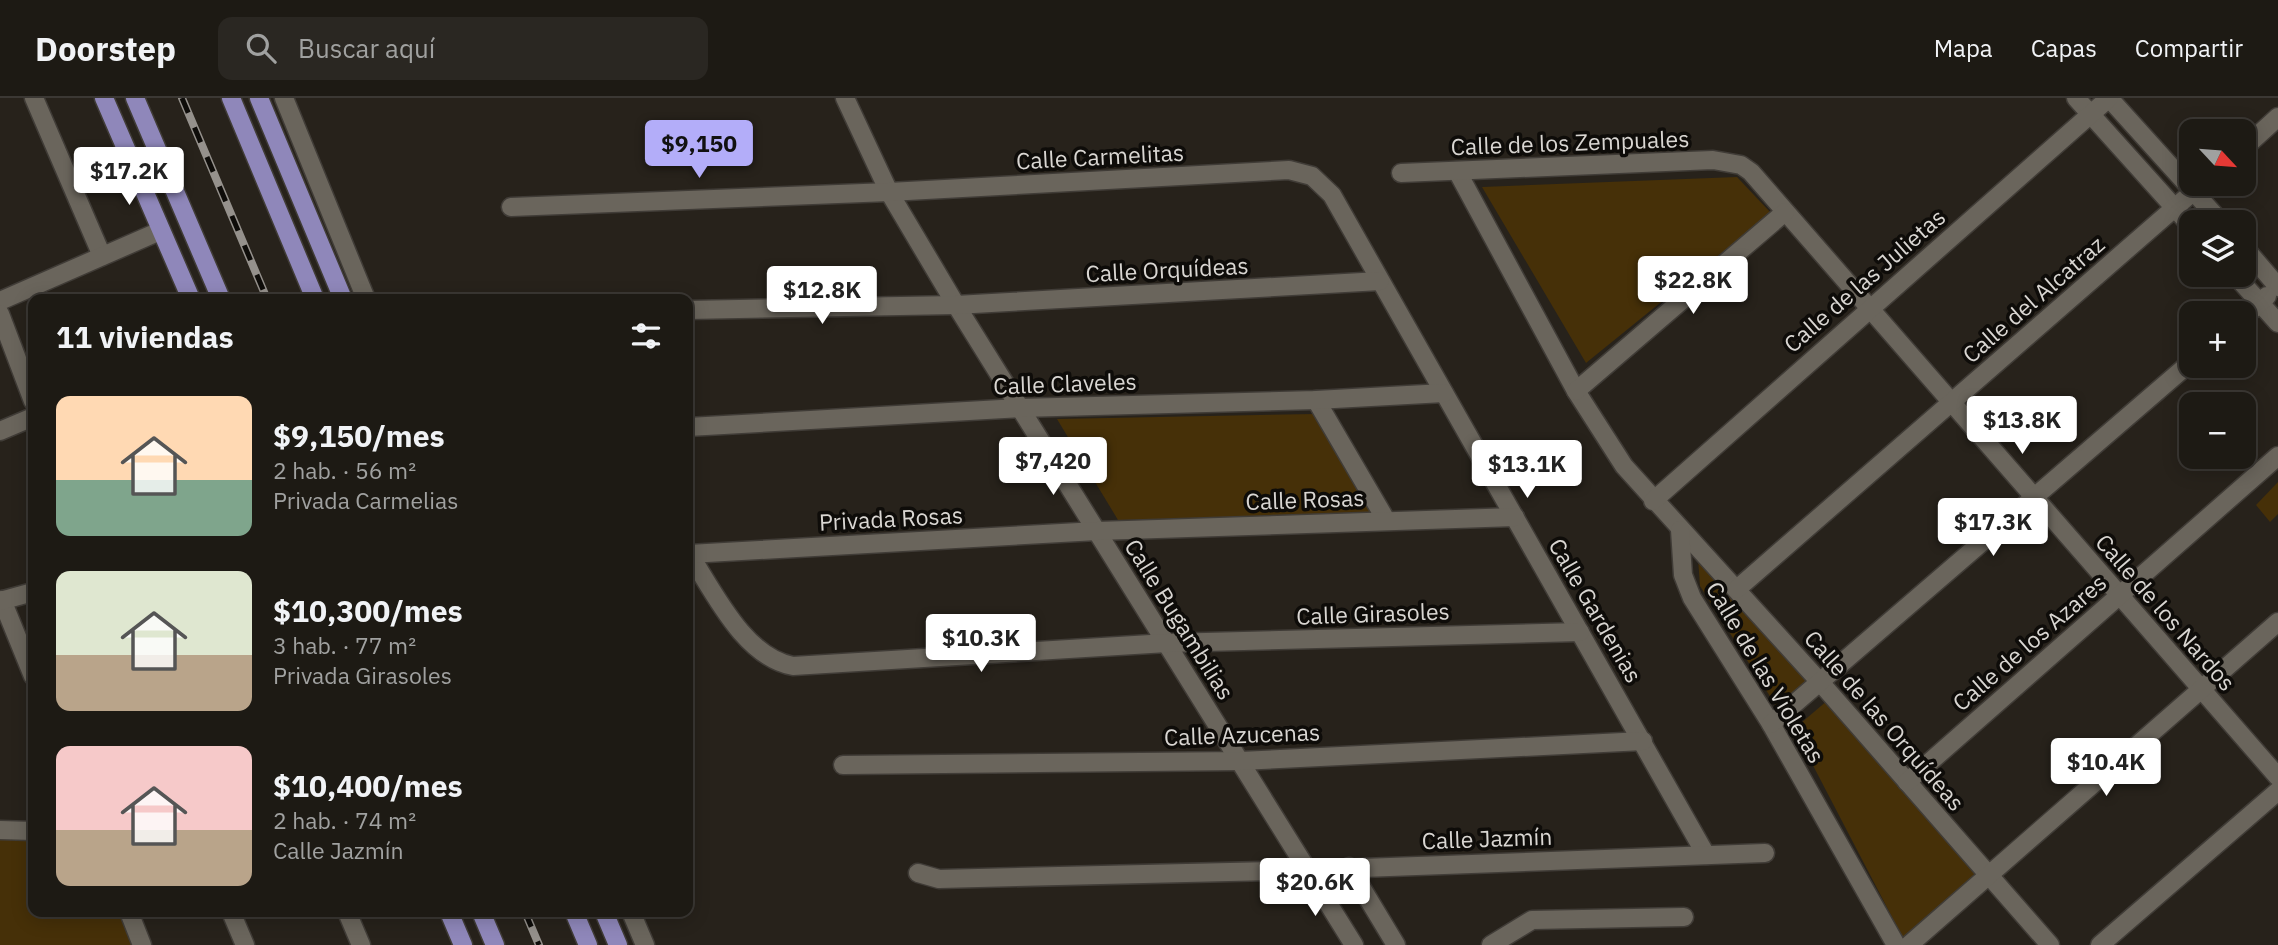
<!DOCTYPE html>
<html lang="es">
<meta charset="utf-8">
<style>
body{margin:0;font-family:"IBM Plex Sans",sans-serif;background:#2a2722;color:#f1f3f6;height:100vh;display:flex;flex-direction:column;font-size:26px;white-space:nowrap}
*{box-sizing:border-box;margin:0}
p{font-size:23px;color:#a0a1a0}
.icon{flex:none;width:38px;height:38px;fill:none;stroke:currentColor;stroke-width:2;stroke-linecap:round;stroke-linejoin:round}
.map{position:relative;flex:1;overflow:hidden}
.sheet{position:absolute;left:28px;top:196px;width:665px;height:623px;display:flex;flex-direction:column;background:#1d1a14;border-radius:14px;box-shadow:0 4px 18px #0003,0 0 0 2px #3b3834}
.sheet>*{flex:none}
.needle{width:46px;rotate:116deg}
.controls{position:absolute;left:2179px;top:21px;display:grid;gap:14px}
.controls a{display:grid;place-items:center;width:77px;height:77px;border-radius:14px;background:#1d1a14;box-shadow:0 4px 18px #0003,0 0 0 2px #3b3834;font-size:35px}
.price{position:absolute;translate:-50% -60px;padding:0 16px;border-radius:7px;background:#fff;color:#222;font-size:23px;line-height:46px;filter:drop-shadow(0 2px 4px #0008)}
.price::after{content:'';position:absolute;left:50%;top:42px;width:21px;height:16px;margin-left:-10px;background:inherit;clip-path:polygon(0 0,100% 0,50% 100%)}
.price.on{background:#b3adf9;color:#111}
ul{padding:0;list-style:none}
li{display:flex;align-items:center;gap:21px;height:175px;padding:0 28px}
li span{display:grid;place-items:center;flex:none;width:196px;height:140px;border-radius:14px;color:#555}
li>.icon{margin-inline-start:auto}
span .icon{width:84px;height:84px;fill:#fffc;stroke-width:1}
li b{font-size:30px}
h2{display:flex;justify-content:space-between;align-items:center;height:84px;padding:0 28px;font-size:30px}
header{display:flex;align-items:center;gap:42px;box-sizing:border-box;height:98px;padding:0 35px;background:#1d1a14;border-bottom:2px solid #3b3834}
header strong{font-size:33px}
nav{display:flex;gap:38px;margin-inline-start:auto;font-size:24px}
.search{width:490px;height:63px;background:#2a2722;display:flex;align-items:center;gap:18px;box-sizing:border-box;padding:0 24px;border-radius:14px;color:#a0a1a0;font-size:26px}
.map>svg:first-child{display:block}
.green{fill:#463008}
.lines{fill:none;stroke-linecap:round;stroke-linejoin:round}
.minor-casing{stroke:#403c37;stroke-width:21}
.major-casing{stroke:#403c37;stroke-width:21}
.minor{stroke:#6a655c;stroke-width:18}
.major{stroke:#8f87ba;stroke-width:18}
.rail-casing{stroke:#95918c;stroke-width:8}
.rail{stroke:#0e0c09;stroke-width:5;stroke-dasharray:16;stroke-linecap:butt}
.labels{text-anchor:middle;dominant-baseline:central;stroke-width:7;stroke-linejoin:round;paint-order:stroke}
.street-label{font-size:23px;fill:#d9d6d2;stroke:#0e0c09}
</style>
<header>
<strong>Doorstep</strong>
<div class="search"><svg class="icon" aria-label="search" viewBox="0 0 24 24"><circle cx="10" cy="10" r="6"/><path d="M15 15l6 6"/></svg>Buscar aquí</div>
<nav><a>Mapa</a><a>Capas</a><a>Compartir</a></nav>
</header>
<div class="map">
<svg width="2278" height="847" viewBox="0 0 2278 847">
<rect width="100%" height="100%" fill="#27221b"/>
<!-- green -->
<g class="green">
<polygon points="1737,79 1771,115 1586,265 1482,89"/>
<polygon points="1315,316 1372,416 1118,422 1057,321"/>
<polygon points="2278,384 2278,416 2270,424 2256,407"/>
<polygon points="1698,460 1814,584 1778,611 1700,488"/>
<polygon points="1828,602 1978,775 1904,842 1794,631"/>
<polygon points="0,739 33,740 33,814 124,814 137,847 0,847"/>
</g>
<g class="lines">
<!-- minor casing -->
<g class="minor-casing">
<g id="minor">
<polyline points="34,0 102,158"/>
<polyline points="284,0 366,201"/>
<polyline points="845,0 889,94 956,207 1354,847"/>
<polyline points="2076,0 2191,128"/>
<polyline points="2109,0 2221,124"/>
<polyline points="2244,50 2278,19"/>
<polyline points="1457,73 1576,293 1624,368 1820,584 2050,847"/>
<polyline points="1401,75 1713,62 1741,67 1751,74 2278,679"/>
<polyline points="511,109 889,94 1289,72 1312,78 1332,97 1706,757"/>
<polyline points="2244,149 2278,189"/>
<polyline points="2235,177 2278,225"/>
<polyline points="0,203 160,133"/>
<polyline points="688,212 956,207 1380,183"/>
<polyline points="0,216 33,303"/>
<polyline points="2244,219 2267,198"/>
<polyline points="1576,293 1785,114"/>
<polyline points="1316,302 1386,422"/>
<polyline points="688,329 1020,310 1316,302 1444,295"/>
<polyline points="0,333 33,319"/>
<polyline points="1653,403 2109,0"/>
<polyline points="1680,432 1683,477 1692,500 1771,626 1896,847"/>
<path d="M 688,454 C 714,494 744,559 793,568 L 1167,545 L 1580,534"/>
<polyline points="689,456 1097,433 1515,419"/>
<polyline points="1737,491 2202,86"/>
<polyline points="2,502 33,578"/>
<polyline points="0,503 33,494"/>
<polyline points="1771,626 2191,264"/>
<polyline points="843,667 1240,663 1643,643"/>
<polyline points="1907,684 2278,358"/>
<polyline points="0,732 33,733"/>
<polyline points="1349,769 1396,847"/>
<polyline points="918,775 939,781 1308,772 1765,755"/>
<polyline points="129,814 142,847"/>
<polyline points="231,814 245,847"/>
<polyline points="347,814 361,847"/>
<polyline points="631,814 645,847"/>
<polyline points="1491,847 1532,822 1684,819"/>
<polyline points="1909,847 2278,524"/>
<polyline points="2100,847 2278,693"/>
</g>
</g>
<!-- major casing -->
<g class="major-casing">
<g id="major">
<polyline points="104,0 191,201"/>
<polyline points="135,0 221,201"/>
<polyline points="231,0 315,201"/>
<polyline points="259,0 343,201"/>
<polyline points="449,814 463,847"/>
<polyline points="481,814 495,847"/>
<polyline points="574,814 588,847"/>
<polyline points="604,814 618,847"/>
</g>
</g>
<!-- minor -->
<use href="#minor" class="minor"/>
<!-- major -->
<use href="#major" class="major"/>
<!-- rail casing -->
<g class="rail-casing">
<g id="rail">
<polyline points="182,0 267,201"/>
<polyline points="525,814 539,847"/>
</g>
</g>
<!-- rail -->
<use href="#rail" class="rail"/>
</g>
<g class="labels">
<!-- street labels -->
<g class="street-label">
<text transform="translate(1570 44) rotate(-2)">Calle de los Zempuales</text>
<text transform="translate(1100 58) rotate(-3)">Calle Carmelitas</text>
<text transform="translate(1167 171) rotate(-3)">Calle Orquídeas</text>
<text transform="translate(1864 182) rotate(-41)">Calle de las Julietas</text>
<text transform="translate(2033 201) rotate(-41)">Calle del Alcatraz</text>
<text transform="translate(1065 285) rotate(-2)">Calle Claveles</text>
<text transform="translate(1305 401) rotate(-2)">Calle Rosas</text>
<text transform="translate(891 420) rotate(-3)">Privada Rosas</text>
<text transform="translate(1596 512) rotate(60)">Calle Gardenias</text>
<text transform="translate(2166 514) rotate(49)">Calle de los Nardos</text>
<text transform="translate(1373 515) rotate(-2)">Calle Girasoles</text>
<text transform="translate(1180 521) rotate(58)">Calle Bugambilias</text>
<text transform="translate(2029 544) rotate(-41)">Calle de los Azares</text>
<text transform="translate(1766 574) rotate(59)">Calle de las Violetas</text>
<text transform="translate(1885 622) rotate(49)">Calle de las Orquídeas</text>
<text transform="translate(1242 636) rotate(-2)">Calle Azucenas</text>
<text transform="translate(1487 740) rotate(-2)">Calle Jazmín</text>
</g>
</g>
</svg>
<div class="controls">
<a><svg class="needle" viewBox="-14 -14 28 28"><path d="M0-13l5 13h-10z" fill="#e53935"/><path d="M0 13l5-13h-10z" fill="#a0a1a0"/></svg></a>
<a><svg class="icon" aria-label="layers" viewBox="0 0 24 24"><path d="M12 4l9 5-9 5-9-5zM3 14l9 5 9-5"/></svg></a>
<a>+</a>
<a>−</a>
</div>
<b class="price on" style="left:699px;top:82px">$9,150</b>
<b class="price" style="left:129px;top:109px">$17.2K</b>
<b class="price" style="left:1693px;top:218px">$22.8K</b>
<b class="price" style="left:822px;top:228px">$12.8K</b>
<b class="price" style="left:2022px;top:358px">$13.8K</b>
<b class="price" style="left:1053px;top:399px">$7,420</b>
<b class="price" style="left:1527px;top:402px">$13.1K</b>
<b class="price" style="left:1993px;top:460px">$17.3K</b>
<b class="price" style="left:981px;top:576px">$10.3K</b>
<b class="price" style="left:2106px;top:700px">$10.4K</b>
<b class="price" style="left:1315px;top:820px">$20.6K</b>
<section class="sheet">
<h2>11 viviendas<svg class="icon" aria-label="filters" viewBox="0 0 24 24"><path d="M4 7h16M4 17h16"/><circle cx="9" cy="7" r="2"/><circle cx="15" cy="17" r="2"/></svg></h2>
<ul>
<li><span style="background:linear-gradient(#ffd9b3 60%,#7fa58c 0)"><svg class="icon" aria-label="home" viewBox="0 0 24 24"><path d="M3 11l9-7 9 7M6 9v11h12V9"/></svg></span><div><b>$9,150/mes</b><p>2 hab. · 56 m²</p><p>Privada Carmelias</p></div></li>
<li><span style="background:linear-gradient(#dfe7d0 60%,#b9a48a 0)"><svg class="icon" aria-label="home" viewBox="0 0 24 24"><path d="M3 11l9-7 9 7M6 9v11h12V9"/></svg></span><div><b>$10,300/mes</b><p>3 hab. · 77 m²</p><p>Privada Girasoles</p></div></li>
<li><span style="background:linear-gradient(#f6c9c9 60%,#b9a48a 0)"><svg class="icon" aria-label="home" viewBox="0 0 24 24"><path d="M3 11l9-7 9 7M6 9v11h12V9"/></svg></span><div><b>$10,400/mes</b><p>2 hab. · 74 m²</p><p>Calle Jazmín</p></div></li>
</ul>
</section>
</div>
